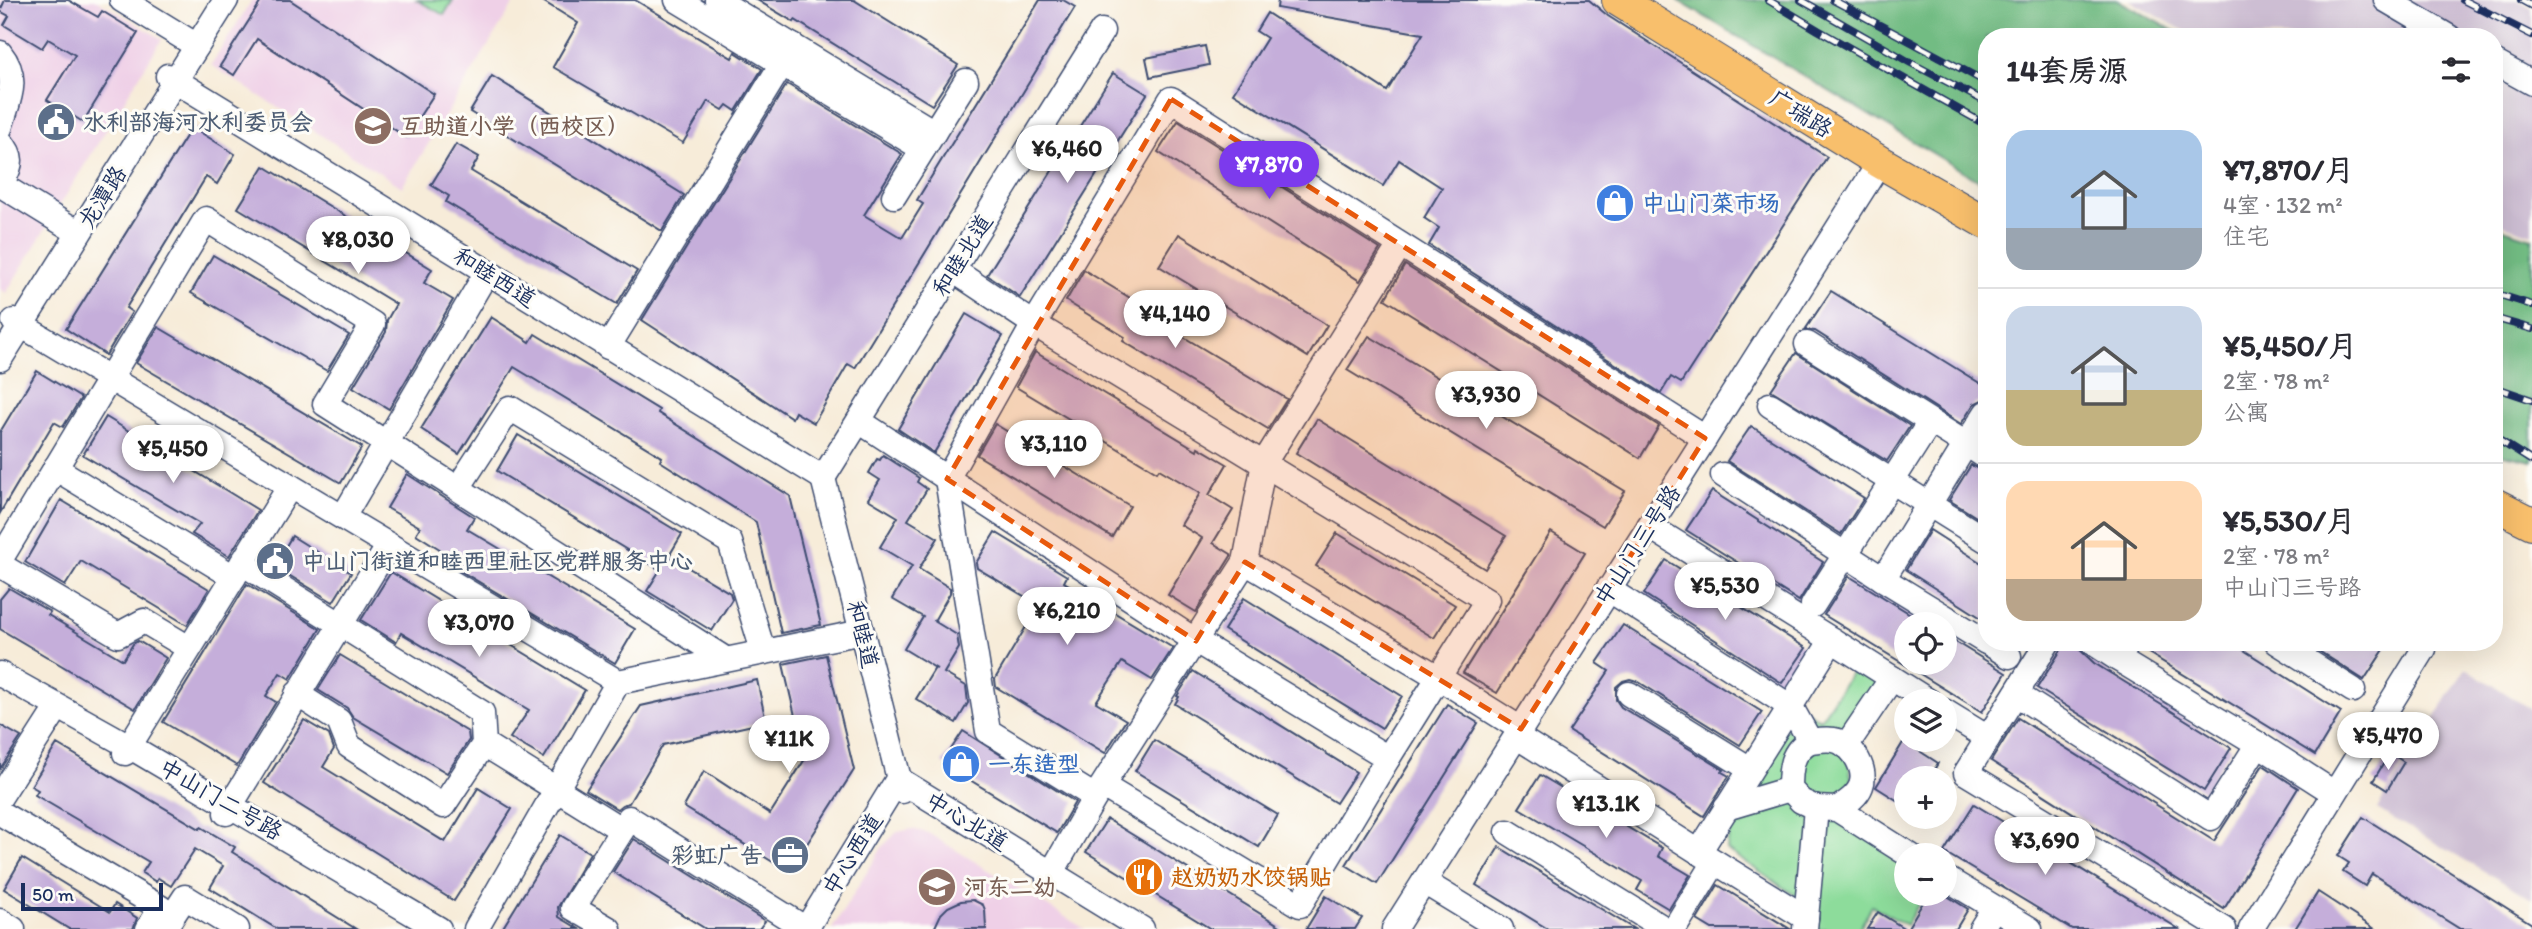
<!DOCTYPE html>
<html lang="zh">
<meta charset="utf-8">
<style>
body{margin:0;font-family:Itim,"LXGW WenKai TC",sans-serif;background:#f2f2f3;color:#2b2b33;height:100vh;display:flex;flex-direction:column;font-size:26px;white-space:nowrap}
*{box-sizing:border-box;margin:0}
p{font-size:23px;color:#7c7c81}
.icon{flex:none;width:38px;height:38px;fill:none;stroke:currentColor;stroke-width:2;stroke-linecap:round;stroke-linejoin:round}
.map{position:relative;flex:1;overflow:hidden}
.sheet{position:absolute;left:1978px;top:28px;width:525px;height:623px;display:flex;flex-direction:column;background:#fff;border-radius:28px;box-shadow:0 7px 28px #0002}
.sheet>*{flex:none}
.buttons{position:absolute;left:1894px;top:612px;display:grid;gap:14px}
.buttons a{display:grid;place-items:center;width:63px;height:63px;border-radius:50%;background:#fff;box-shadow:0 7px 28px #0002;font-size:35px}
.scale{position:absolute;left:21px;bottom:18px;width:142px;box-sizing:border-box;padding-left:7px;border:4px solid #1b2f5e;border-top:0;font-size:19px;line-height:24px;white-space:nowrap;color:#1b2f5e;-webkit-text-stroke:5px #fdfcf7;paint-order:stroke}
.price{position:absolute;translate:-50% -60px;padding:0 16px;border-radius:24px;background:#fff;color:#222;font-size:23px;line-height:46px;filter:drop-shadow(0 2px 4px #0008)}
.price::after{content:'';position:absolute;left:50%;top:42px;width:21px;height:16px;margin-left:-10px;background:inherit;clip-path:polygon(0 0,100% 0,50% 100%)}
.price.selected{background:#7c3aed;color:#fff}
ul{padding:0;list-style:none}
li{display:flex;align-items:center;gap:21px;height:175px;padding:0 28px}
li+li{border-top:2px solid #e1e1e2}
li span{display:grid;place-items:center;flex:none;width:196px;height:140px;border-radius:21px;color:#555}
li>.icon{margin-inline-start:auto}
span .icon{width:84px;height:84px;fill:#fffc;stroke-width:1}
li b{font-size:30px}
h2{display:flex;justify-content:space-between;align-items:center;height:84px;padding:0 28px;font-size:30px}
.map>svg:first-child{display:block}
.built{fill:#efd0e7}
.industrial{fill:#cdbed3}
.green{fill:#8ddc9b;stroke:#54867c;stroke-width:2}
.forest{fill:#72bc83;stroke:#467670;stroke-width:2}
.building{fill:#c5aeda}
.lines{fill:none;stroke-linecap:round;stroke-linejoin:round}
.minor-casing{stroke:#3c4b70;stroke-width:27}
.major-casing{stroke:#3c4b70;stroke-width:34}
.minor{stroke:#fff;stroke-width:24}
.major{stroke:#f8bf6c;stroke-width:32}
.rail-casing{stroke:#1b2f5e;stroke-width:8}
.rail{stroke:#fdfcf7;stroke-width:5;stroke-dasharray:16;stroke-linecap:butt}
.marked{fill:#e8590c;fill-opacity:0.2;stroke:#e8590c;stroke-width:5;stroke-dasharray:14 9;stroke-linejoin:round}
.labels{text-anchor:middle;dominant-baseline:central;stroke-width:6;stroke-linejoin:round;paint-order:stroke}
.street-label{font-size:23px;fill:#1b2f5e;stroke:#fdfcf7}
.service-label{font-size:23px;font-weight:bold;fill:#4e5e75;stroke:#fdfcf7;text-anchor:start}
.education-label{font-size:23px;font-weight:bold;fill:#785e54;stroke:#fdfcf7;text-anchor:start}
.shop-label{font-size:23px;font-weight:bold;fill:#366cbe;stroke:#fdfcf7;text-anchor:start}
.food-label{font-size:23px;font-weight:bold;fill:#c56008;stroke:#fdfcf7;text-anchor:start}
</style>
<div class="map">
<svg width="2532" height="929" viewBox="0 0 2532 929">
<rect width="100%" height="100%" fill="#fdfcf7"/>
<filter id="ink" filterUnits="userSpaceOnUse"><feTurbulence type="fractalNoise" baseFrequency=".0143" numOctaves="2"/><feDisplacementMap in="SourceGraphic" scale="14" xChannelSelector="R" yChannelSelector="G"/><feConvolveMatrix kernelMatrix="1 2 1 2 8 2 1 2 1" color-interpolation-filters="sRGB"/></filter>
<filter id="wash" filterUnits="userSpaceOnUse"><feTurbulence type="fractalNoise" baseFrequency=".00686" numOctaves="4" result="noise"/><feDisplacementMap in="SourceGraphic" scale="28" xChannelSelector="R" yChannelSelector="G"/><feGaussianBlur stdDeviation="1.57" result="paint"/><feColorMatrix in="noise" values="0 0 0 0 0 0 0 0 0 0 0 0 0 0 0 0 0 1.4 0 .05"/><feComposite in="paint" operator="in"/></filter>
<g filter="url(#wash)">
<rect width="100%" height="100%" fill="#f7ecd9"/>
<!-- built -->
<g class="built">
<polygon points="0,0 97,0 162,39 6,293 0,289"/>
<polygon points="252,0 516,0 402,187 211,65"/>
<polygon points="912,829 928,833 1085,929 832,929 883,846 897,832"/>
</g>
<!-- industrial -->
<g class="industrial">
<polygon points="2129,0 2518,0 2532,8 2532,234 2494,222 2494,37 2200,37 2179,28"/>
<polygon points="2466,668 2532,710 2532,899 2377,809"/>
</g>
<!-- green -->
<g class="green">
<polygon points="417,0 453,0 444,15"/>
<polygon points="1857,664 1884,681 1845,738 1856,808 1906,863 1906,894 1925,894 1906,925 1872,906 1859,929 1817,929 1820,912 1727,850 1729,830 1738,798 1800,707 1820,720"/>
</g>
<!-- forest -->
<g class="forest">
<polygon points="1677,0 2118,0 2185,37 1986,37 1986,185"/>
<polygon points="2494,226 2532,238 2532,461 2494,453"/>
</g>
<g id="blocks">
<!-- building -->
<g class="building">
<polygon points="5,0 68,0 98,17 102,11 138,33 83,122 47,100 75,55 48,39 42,48 4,25 9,16 0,11"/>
<polygon points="262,0 290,0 434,94 406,137 257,39 234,75 220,66"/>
<polygon points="541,0 635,0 732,58 735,52 762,69 736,111 727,105 723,110 708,101 683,143 553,67 578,23"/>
<polygon points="757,0 854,0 958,65 932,105 795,20 794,22"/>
<polygon points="1040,0 1063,0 1075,7 855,368 848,364 814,423 795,412 792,418 642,320 787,84 902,154 864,215 902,238 923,204 917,200"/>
<polygon points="1278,0 1589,0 1608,16 1827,157 1681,383 1671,377 1661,393 1429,245 1439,228 1424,218 1442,188 1399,160 1383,186 1233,93 1267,38 1256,31 1267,13 1387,91 1423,34 1277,8"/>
<polygon points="1205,46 1209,65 1150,77 1146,58"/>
<polygon points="1113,73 1147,94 1020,297 987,275"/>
<polygon points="492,76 684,195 662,231 470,112"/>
<polygon points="1178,121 1380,249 1360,281 1158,152"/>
<polygon points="192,127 235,154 217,184 206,177 126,308 132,312 106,355 66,329"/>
<polygon points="456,144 479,157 471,171 637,271 617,304 446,202 449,196 431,185"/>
<polygon points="264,166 432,269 424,283 453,300 389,409 353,387 386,332 387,320 396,304 238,208"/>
<polygon points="1179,234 1327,325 1308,357 1159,266"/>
<polygon points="213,255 349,335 327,371 191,293"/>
<polygon points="1405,265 1659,426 1640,458 1385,299"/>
<polygon points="1084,270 1145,307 1142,312 1287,399 1268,429 1123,341 1125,337 1066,301"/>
<polygon points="1831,291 1986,387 1986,398 1974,404 1961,424 1815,331 1805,330"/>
<polygon points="966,314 1003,336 934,453 898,429"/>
<polygon points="491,317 530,342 535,334 659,410 658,413 790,496 821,625 781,633 756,522 660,461 662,457 514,367 459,454 421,429"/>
<polygon points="158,327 362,447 341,483 136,363"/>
<polygon points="1369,336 1625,491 1603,526 1347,370"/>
<polygon points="1035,352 1197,450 1198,447 1227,464 1209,495 1233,510 1213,543 1231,554 1231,556 1196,612 1168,595 1202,538 1181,525 1200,493 1159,469 1157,472 1016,387"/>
<polygon points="1796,353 1910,426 1887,461 1771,390"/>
<polygon points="37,371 81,398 63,427 54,422 0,513 0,432"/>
<polygon points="106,417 258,510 229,556 192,534 200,524 83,455"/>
<polygon points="1317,419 1506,536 1485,569 1296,453"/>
<polygon points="995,424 1130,506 1112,537 977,455"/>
<polygon points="1751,426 1864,498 1841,534 1727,461"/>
<polygon points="518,435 682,534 669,556 730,593 732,599 712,631 647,591 660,570 497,471"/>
<polygon points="883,455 919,478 917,482 927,489 908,520 938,538 919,569 950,588 950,593 934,621 957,635 959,648 944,673 966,686 968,703 956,723 916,699 935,668 937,669 904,649 923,617 892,599 912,566 880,547 898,517 868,499 880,480 869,473 877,459 880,460"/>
<polygon points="1971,465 1986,473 1986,523 1949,500"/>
<polygon points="407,474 474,517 467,529 635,629 615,663 442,560 446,553 416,534 420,527 387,508"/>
<polygon points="1712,491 1823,562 1799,601 1686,530"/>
<polygon points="61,500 209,589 187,625 81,561 65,586 25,562"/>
<polygon points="1930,530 1986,566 1986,621 1906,570"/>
<polygon points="995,532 1067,576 1064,582 1173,648 1152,680 1122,662 1096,702 1126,720 1105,753 996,687 995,679 1039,605 977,568 976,563"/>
<polygon points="1551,532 1585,553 1497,693 1463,673"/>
<polygon points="1337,533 1455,605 1434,638 1316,566"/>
<polygon points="292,536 351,573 333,602 274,566"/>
<polygon points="1666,560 1806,648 1782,683 1644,594"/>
<polygon points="391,572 585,690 544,758 510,738 529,710 401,633 396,642 361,620"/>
<polygon points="1849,576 1928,625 1906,625 1906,663 1944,663 1944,635 2006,673 1982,712 1824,615"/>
<polygon points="247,584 320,629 290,679 280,673 266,696 276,702 237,766 163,722"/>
<polygon points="9,588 50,612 48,615 123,660 133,644 138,641 166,658 135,709 0,629 0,599"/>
<polygon points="1244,598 1402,696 1382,728 1224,630"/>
<polygon points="1623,625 1762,712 1740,745 1637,681 1630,679 1623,681 1616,687 1616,700 1621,707 1724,770 1722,772 1729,776 1704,816 1569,731 1609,671 1597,663"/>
<polygon points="2063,642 2077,642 2079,649 2094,663 2231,748 2204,791 2037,688 2061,650"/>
<polygon points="2144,642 2231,642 2341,712 2315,755 2142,649"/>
<polygon points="2305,642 2389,642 2364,680"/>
<polygon points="340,655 468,732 469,740 447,773 353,717 347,708 318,690"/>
<polygon points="826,655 854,770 789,872 684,807 704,771 770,814 805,759 783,664"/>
<polygon points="1193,671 1356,772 1336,803 1175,704 1179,697 1177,696"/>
<polygon points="757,680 766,722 663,745 629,803 622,805 617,809 586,790 641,706"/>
<polygon points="1447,704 1478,723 1377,884 1346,865"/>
<polygon points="2018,718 2214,841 2263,765 2298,788 2224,909 1991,761"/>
<polygon points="304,720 329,735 334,749 323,767 445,842 478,788 512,809 454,901 264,783"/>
<polygon points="0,725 21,737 0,769"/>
<polygon points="963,731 1075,802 1057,833 942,763"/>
<polygon points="1154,740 1278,815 1259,847 1135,771"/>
<polygon points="1904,741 1938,763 1929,779 1906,779 1906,806 1876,787"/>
<polygon points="57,744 200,829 201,827 235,847 232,852 356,929 277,929 210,888 223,866 195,849 171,886 158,878 156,882 142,873 149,862 35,795 38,790 31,786"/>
<polygon points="2390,753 2404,762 2387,790 2373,781"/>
<polygon points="1540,775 1662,848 1658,856 1690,875 1669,909 1637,890 1642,881 1519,808"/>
<polygon points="1974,804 2179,929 2072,929 1944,852"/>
<polygon points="2363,817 2532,924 2532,929 2460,929 2372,874 2365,886 2343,872 2349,863 2338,856"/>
<polygon points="1107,819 1285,929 1211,929 1086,852"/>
<polygon points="560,835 590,853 558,907 559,917 579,929 502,929"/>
<polygon points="634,839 765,921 759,929 706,929 613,872"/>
<polygon points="1499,847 1634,929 1548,929 1476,885"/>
<polygon points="22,858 110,912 115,904 137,918 133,929 69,929 4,889"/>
<polygon points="1718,885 1790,929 1712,929 1697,920"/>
<polygon points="2318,892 2375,929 2295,929"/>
<polygon points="1928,894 1944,894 1968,909 1956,929 1907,929"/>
<polygon points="1326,896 1362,918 1355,929 1306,929"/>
<polygon points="973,900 983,905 985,910 986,929 934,929 941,914 948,907 961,901"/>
<polygon points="1878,912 1905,929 1867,929"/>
</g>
</g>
</g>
<g filter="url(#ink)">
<use href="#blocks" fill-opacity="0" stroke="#3c4b70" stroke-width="2"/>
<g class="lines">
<!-- minor casing -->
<g class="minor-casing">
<g id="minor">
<polyline points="122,0 197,46"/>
<polyline points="677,0 923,149"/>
<polyline points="717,0 934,132"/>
<polyline points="2386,0 2449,37"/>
<path d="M 0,53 C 21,79 8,100 0,128"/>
<polyline points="2494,62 2532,83"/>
<polyline points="168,76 823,478"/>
<path d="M 0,141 C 16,159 10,165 1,185 L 79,233"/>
<polyline points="894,196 966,81"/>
<polyline points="14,321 618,682 476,929"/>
<polyline points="1807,344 1966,444 1883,579 1986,642"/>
<polyline points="608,347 793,46"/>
<polyline points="0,359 226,0"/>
<polyline points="1770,405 1986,540"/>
<polyline points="1986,413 1966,444 1986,457"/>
<polyline points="859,421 1196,641 1388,758 1487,600 1034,324 953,270"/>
<polyline points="55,468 234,577"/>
<polyline points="1723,475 1883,579"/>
<polyline points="823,478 1102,31"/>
<polyline points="823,478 902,791"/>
<polyline points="458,488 510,408 730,542 763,651"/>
<polyline points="343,517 487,272"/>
<polyline points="1649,526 1832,640"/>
<polyline points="0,560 206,219 373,324 325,404 725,659"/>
<polyline points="1245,562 1438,677 1521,729"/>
<polyline points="242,563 482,713 484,744 443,806 349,746 339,721 297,694"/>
<polyline points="0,565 118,635 144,621 189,648"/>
<path d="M 1608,589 L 1791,707 L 1810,741 C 1819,740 1829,738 1838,741 C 1854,747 1867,770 1861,786 C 1857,797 1846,803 1837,809"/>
<polyline points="1813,605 1930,422"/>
<polyline points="1987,642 2009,656"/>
<polyline points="2092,642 2118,659"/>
<polyline points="2277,642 2353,690"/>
<polyline points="0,674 129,746 439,929"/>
<polyline points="618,682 862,632"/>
<polyline points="1629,694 1750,769"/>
<polyline points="2016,694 2211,818 2258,744 2118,659 2129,642"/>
<polyline points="1944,711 1988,738 2048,642"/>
<polyline points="1516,736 1699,852"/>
<polyline points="1988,738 1966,773 2224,929"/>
<path d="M 1810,741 C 1791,751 1790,769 1790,789 L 1801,801 L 1816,808"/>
<polyline points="484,744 622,830 629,818 806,929"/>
<polyline points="2258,744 2334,793"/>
<polyline points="1846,746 1892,678"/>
<polyline points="125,753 290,486"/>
<polyline points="898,779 1142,929"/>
<polyline points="1103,786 1300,905 1388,758"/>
<polyline points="0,797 57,708"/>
<polyline points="1095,797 988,731 947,479 1034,324 1171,99 1705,438"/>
<polyline points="1726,808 1790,789"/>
<polyline points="0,813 161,908 148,929"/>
<polyline points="226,813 389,545"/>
<polyline points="1508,832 1665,929"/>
<polyline points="1944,877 2030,929"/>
<polyline points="1048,879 1095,797 1245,562 1264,463 1400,245"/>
<polyline points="1424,882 1501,929"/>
<polyline points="1806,918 1699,852 1832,640 1930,702"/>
<polyline points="0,921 13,929"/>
<polyline points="164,929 185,897 237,929"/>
<polyline points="609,929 573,908 622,830"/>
<polyline points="806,929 898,779"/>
<polyline points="1394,929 1880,162"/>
<polyline points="1674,929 1715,862"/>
<polyline points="1805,929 1816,808 1837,809 1911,856"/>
<polyline points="1981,929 1994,908"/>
<polyline points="2251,929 2424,649"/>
</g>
</g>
<!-- major casing -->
<g class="major-casing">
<g id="major">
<polyline points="1618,0 1880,162 1986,223"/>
<polyline points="2494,504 2532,523"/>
</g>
</g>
<!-- minor -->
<use href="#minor" class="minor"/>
<!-- major -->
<use href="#major" class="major"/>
<!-- rail casing -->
<g class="rail-casing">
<g id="rail">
<polyline points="1768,0 1818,30 1986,125"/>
<polyline points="1801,0 1911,63 1986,102"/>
<polyline points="1833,0 1986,82"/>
<polyline points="2463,0 2532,35"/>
<polyline points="2521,0 2532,6"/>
<polyline points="2494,293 2532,305"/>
<polyline points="2494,318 2532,329"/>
<polyline points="2494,387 2532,400"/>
<polyline points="2494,437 2532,461"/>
</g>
</g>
<!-- rail -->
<use href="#rail" class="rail"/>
</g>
</g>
<!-- marked area -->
<path class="marked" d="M 1171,99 L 1705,438 L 1521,729 L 1245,562 L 1196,641 L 947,479 Z"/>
<!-- icons -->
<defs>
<g id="civic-disc" transform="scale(2.0125)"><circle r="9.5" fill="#5c6f8a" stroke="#fdfcf7"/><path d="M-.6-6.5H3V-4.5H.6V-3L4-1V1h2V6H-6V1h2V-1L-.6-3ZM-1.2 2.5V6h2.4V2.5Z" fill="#fff"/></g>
<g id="school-disc" transform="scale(2.0125)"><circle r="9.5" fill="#8d6e63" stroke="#fdfcf7"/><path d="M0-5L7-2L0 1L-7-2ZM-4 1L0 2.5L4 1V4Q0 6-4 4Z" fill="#fff"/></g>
<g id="shop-disc" transform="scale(2.0125)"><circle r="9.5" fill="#3f7fe0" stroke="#fdfcf7"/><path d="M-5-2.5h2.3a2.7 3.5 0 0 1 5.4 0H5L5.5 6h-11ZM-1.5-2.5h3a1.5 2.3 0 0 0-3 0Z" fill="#fff"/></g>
<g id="office-disc" transform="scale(2.0125)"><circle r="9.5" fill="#5c6f8a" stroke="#fdfcf7"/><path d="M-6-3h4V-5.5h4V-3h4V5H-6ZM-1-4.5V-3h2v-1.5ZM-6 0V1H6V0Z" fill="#fff"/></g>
<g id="restaurant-disc" transform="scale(2.0125)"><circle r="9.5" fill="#e8710a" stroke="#fdfcf7"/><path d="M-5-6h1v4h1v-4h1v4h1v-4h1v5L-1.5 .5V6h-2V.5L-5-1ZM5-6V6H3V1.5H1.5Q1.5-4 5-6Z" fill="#fff"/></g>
</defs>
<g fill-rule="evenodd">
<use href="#civic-disc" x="56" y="122"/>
<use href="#school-disc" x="373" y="126"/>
<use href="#shop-disc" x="1615" y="203"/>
<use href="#civic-disc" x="275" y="561"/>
<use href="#shop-disc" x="961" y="764"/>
<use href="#office-disc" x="790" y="855"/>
<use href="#restaurant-disc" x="1144" y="877"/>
<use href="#school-disc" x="937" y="887"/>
</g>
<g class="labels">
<!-- street labels -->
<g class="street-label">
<text transform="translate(1801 113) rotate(32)">广瑞路</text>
<text transform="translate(102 197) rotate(-58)">龙潭路</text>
<text transform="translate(962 255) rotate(-58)">和睦北道</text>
<text transform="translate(495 277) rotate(32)">和睦西道</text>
<text transform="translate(1637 545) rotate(-57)">中山门三号路</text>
<text transform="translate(863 634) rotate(76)">和睦道</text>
<text transform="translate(221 799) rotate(30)">中山门二号路</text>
<text transform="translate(967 821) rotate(31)">中心北道</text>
<text transform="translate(852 854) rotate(-58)">中心西道</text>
</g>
<!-- service labels -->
<g class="service-label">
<text x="83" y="122">水利部海河水利委员会</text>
<text x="302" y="561">中山门街道和睦西里社区党群服务中心</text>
<text x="763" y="855" text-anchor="end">彩虹广告</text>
</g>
<!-- education labels -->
<g class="education-label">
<text x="400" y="126">互助道小学（西校区）</text>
<text x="964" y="887">河东二幼</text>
</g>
<!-- shop labels -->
<g class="shop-label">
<text x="1642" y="203">中山门菜市场</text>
<text x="988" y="764">一东造型</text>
</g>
<!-- food labels -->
<g class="food-label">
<text x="1171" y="877">赵奶奶水饺锅贴</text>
</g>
</g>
</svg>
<div class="buttons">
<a><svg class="icon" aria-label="locate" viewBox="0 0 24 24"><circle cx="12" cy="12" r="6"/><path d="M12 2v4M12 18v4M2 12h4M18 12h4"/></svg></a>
<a><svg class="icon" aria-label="layers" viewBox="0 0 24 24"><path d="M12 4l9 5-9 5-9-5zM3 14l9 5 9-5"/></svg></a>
<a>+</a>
<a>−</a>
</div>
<div class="scale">50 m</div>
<b class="price" style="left:1067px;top:185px">¥6,460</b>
<b class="price selected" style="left:1269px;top:201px">¥7,870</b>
<b class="price" style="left:358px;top:276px">¥8,030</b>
<b class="price" style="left:1175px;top:350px">¥4,140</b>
<b class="price" style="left:1486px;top:431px">¥3,930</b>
<b class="price" style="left:1054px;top:480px">¥3,110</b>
<b class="price" style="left:173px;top:485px">¥5,450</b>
<b class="price" style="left:1725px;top:622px">¥5,530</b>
<b class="price" style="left:1067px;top:647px">¥6,210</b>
<b class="price" style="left:479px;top:659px">¥3,070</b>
<b class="price" style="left:2388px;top:772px">¥5,470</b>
<b class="price" style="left:789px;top:775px">¥11K</b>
<b class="price" style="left:1606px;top:840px">¥13.1K</b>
<b class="price" style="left:2045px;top:877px">¥3,690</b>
<section class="sheet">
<h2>14套房源<svg class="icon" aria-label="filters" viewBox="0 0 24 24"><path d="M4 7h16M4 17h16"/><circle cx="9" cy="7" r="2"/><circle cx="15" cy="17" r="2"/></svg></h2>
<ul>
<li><span style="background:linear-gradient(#a9c7e8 70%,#9aa5b1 0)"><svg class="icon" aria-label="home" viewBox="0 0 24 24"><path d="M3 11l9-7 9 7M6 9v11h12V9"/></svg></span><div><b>¥7,870/月</b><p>4室 · 132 m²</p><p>住宅</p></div></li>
<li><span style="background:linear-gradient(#c9d6e8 60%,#c2b280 0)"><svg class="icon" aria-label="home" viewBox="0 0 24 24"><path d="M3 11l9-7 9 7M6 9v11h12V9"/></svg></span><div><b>¥5,450/月</b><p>2室 · 78 m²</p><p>公寓</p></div></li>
<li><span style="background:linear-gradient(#ffd9b3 70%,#b9a48a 0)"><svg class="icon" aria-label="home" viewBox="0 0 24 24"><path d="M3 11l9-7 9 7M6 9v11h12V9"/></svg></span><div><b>¥5,530/月</b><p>2室 · 78 m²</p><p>中山门三号路</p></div></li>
</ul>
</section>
</div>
